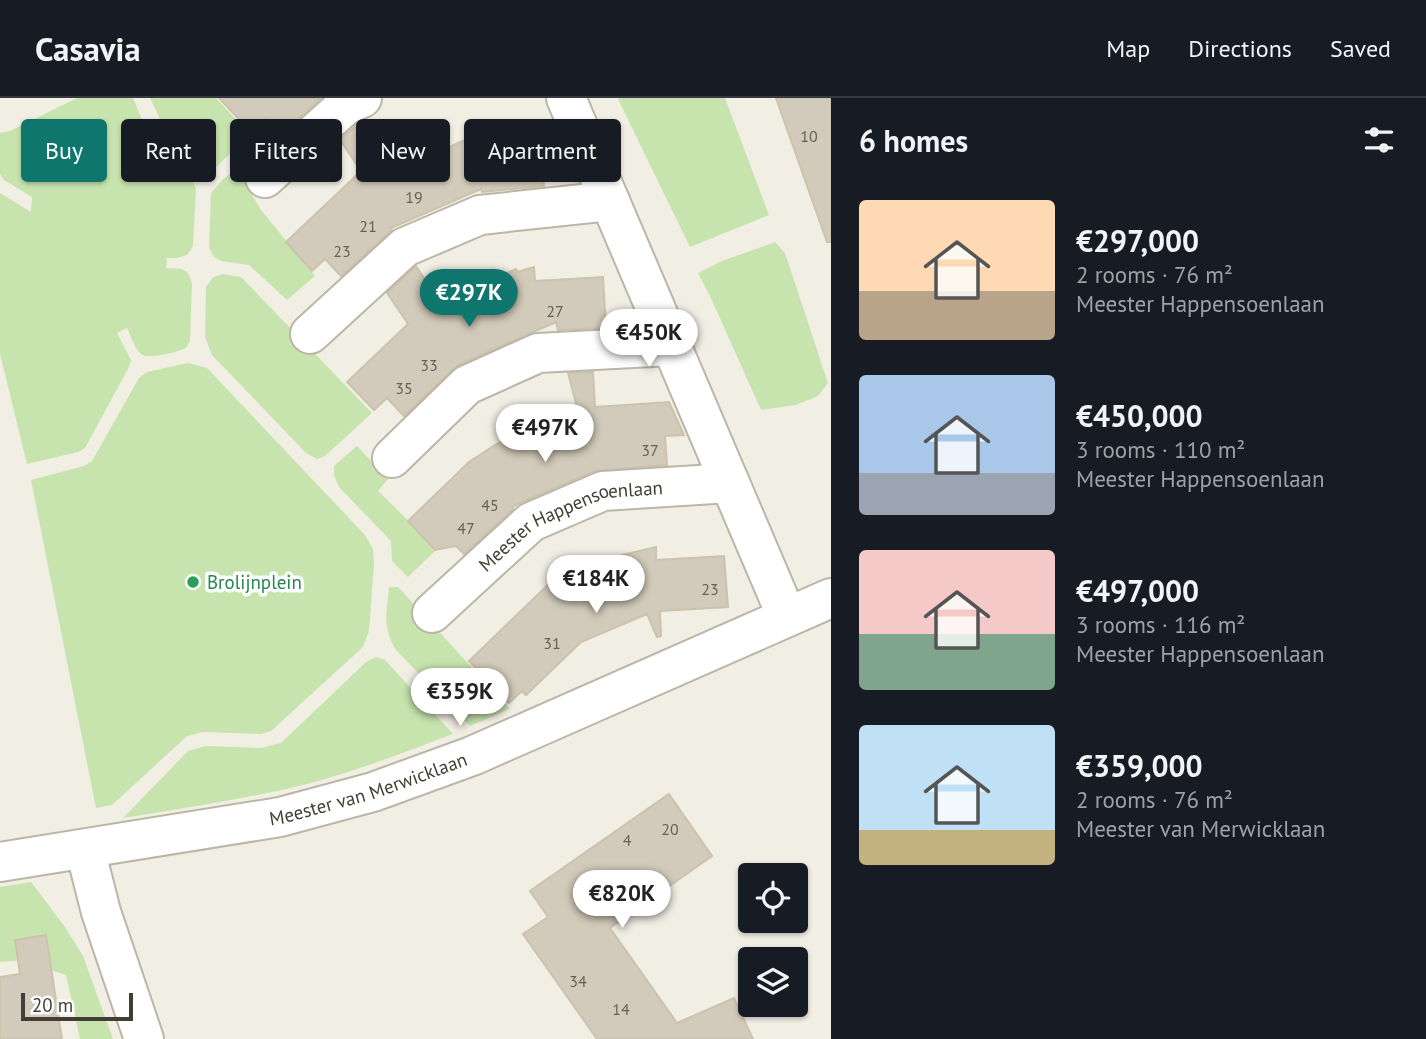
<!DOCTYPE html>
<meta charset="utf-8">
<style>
body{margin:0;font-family:"PT Sans",sans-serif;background:#242831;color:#f1f3f6;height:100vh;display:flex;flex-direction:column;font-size:26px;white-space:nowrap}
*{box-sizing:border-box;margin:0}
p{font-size:23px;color:#9ea1a6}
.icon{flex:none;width:38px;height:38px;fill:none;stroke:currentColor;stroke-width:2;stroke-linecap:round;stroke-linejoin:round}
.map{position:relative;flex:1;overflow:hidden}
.details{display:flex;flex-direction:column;background:#171b24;width:595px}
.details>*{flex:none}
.top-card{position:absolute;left:21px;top:21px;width:665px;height:63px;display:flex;gap:14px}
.buttons{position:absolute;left:738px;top:765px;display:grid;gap:14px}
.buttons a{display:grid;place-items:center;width:70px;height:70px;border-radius:7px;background:#171b24;box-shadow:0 2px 5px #0004;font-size:35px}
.scale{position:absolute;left:21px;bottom:18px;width:112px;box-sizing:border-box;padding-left:7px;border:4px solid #423e34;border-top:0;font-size:19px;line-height:24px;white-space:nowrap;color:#423e34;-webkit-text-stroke:5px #fff;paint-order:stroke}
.price{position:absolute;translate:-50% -60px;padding:0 16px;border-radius:24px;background:#fff;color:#222;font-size:23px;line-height:46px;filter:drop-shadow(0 2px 4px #0008)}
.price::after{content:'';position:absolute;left:50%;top:42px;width:21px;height:16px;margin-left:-10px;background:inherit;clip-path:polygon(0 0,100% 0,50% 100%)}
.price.current{background:#0f766e;color:#fff}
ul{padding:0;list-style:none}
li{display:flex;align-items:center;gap:21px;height:175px;padding:0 28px}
li span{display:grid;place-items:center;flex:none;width:196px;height:140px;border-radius:7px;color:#555}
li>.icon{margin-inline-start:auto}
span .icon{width:84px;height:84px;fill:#fffc;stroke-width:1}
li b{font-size:30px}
h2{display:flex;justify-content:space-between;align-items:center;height:84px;padding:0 28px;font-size:30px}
.chip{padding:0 24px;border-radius:7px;background:#171b24;box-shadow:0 2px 5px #0004;font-size:24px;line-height:63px}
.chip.current{background:#0f766e;color:#fff}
header{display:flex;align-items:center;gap:42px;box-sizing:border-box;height:98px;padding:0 35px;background:#171b24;border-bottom:2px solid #363941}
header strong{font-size:33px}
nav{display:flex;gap:38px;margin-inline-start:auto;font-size:24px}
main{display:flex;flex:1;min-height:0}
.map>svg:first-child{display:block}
.green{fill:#c7e4ae}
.building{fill:#d2caba;stroke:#ccc3ad;stroke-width:2}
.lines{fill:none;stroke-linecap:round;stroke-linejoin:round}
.street-casing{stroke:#bcb6a7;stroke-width:42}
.street{stroke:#fff;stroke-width:38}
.leisure-dot{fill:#2e9e5b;stroke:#fff;stroke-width:2.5}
.labels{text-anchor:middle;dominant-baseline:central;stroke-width:7;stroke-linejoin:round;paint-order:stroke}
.number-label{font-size:16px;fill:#666156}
.street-label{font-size:19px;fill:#423e34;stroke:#fff}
.leisure-label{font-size:19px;fill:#27864d;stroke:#fff;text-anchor:start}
</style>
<header>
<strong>Casavia</strong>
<nav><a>Map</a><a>Directions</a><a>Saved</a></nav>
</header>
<main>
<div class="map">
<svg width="831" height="941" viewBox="0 0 831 941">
<rect width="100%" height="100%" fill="#f1eee4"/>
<!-- green -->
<g class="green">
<path d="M 77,0 L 133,0 C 140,15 145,33 155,45 C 169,61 190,70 196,91 L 193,148 L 187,157 L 177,160 L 167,160 L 166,170 L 182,171 L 188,175 L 192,185 L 190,243 L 186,250 C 176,254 150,262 141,256 C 134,250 131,237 127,230 L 117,235 L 131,262 L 129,269 L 85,350 L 78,354 L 27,366 L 0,256 L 0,95 L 31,114 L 32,99 L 4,82 L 0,76 L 0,35 L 10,33 Z"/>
<polygon points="150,0 216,0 250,37 216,69 200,69 167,36"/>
<polygon points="620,0 725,0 769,117 690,149 618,1"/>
<polygon points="237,71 261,112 315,178 287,202 249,167 221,163 214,159 209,150 211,95 223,81"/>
<polygon points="775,144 785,155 828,285 818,298 796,307 761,312 710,198 698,175 722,163"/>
<polygon points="223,176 241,179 372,315 325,358 317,361 306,355 212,257 205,239 206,189 213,179"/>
<polygon points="188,265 207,270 365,437 373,451 374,465 369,533 363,549 271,633 261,636 203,634 187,638 112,707 96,710 31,382 84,368 92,363 139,280 147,274"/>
<polygon points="357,348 388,381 378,393 437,451 408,479 392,463 391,443 339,389 334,377 334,368"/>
<path d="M 389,489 L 398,489 L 510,611 L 470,628 L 396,552 C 382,529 387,514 389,489 Z"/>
<path d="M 376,559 L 385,562 L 453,636 C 405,654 357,673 307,686 C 246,701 184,710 123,720 L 188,653 L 206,648 L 261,650 L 281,645 L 366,564 Z"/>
<polygon points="31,784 65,829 83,858 113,941 80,941 66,877 38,868 26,862 0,864 0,789"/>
</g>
<!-- building -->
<g class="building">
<polygon points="219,0 321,0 280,37 265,21 251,34"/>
<polygon points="776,0 831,0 831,144 827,144"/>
<polygon points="359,25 383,79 474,38 476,45 541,40 544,88 482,94 481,91 391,130 392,132 341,178 325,161 312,173 286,144 361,73 340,42"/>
<polygon points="416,168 440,204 516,171 517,174 534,169 535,183 603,179 606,230 558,232 556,224 458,267 404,318 387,300 374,312 347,284 408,226 387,195"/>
<polygon points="593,274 595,309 669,304 684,337 665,338 667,367 595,373 522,404 512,409 513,411 464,456 456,448 435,452 408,423 469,364 495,347 565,316 578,313 568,275"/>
<polygon points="656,449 656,462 724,458 728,509 660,513 661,538 657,539 647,516 581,544 526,597 522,593 509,605 469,563 557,478 565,497 627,470 622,457"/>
<polygon points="669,696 712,758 610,830 677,925 734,900 753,941 597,941 523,836 548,819 530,793"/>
<polygon points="46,837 62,941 0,941 0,879 20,876 15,842"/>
</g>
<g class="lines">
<!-- street casing -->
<g class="street-casing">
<g id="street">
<polyline points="566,0 787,519"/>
<polyline points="265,80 346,7 362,0"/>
<polyline points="310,236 405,149 480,117 610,103"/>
<polyline points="392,360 467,287 538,255 671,248"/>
<path id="s1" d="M 432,515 L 531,424 L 603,393 L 730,385"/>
<polyline points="85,751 101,814 144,941"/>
<path id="s2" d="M 0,764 L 280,719 L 373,694 L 472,658 L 831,500"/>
</g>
</g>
<!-- street -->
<use href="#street" class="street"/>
</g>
<!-- markers -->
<circle class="leisure-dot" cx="193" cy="484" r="7"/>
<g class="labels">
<!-- number labels -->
<g class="number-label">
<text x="809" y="38">10</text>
<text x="414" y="99">19</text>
<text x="368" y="128">21</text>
<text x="342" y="153">23</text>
<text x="555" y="213">27</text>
<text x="429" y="267">33</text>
<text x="404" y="290">35</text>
<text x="650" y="352">37</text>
<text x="490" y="407">45</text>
<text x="466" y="430">47</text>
<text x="710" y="491">23</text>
<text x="552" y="545">31</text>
<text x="670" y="731">20</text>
<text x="627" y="742">4</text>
<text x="578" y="883">34</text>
<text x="621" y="911">14</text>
</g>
<!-- street labels -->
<g class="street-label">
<text stroke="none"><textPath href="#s1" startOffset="170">Meester Happensoenlaan</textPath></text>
<text stroke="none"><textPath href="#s2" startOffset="376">Meester van Merwicklaan</textPath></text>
</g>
<!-- leisure labels -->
<g class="leisure-label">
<text x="207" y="484">Brolijnplein</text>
</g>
</g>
</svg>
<div class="buttons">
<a><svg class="icon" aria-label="locate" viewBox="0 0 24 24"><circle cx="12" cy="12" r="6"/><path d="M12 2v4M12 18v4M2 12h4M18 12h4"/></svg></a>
<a><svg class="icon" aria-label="layers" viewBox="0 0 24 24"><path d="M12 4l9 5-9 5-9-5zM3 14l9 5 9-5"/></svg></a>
</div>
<div class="scale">20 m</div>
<b class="price current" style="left:469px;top:231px">€297K</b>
<b class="price" style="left:649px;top:271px">€450K</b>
<b class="price" style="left:545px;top:366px">€497K</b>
<b class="price" style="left:596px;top:517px">€184K</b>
<b class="price" style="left:460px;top:630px">€359K</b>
<b class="price" style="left:622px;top:832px">€820K</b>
<div class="top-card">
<a class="chip current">Buy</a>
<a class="chip">Rent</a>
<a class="chip">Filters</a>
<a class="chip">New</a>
<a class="chip">Apartment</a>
</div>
</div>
<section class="details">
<h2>6 homes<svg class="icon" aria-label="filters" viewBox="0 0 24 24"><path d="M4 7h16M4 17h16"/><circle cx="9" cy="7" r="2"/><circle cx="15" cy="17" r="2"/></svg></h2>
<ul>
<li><span style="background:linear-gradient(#ffd9b3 65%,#b9a48a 0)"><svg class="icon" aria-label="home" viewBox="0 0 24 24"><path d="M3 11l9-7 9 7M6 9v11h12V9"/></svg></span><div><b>€297,000</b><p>2 rooms · 76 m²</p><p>Meester Happensoenlaan</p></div></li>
<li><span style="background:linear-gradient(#a9c7e8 70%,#9aa5b1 0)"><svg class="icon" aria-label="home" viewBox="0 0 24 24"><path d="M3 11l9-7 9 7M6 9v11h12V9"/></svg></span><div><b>€450,000</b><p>3 rooms · 110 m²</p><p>Meester Happensoenlaan</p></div></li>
<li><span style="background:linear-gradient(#f6c9c9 60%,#7fa58c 0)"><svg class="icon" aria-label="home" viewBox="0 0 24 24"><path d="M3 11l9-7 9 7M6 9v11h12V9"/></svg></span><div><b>€497,000</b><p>3 rooms · 116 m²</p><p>Meester Happensoenlaan</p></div></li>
<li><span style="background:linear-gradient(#bfe0f5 75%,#c2b280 0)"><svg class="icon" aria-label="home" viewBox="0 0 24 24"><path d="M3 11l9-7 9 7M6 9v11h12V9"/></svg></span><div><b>€359,000</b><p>2 rooms · 76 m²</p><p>Meester van Merwicklaan</p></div></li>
</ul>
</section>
</main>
